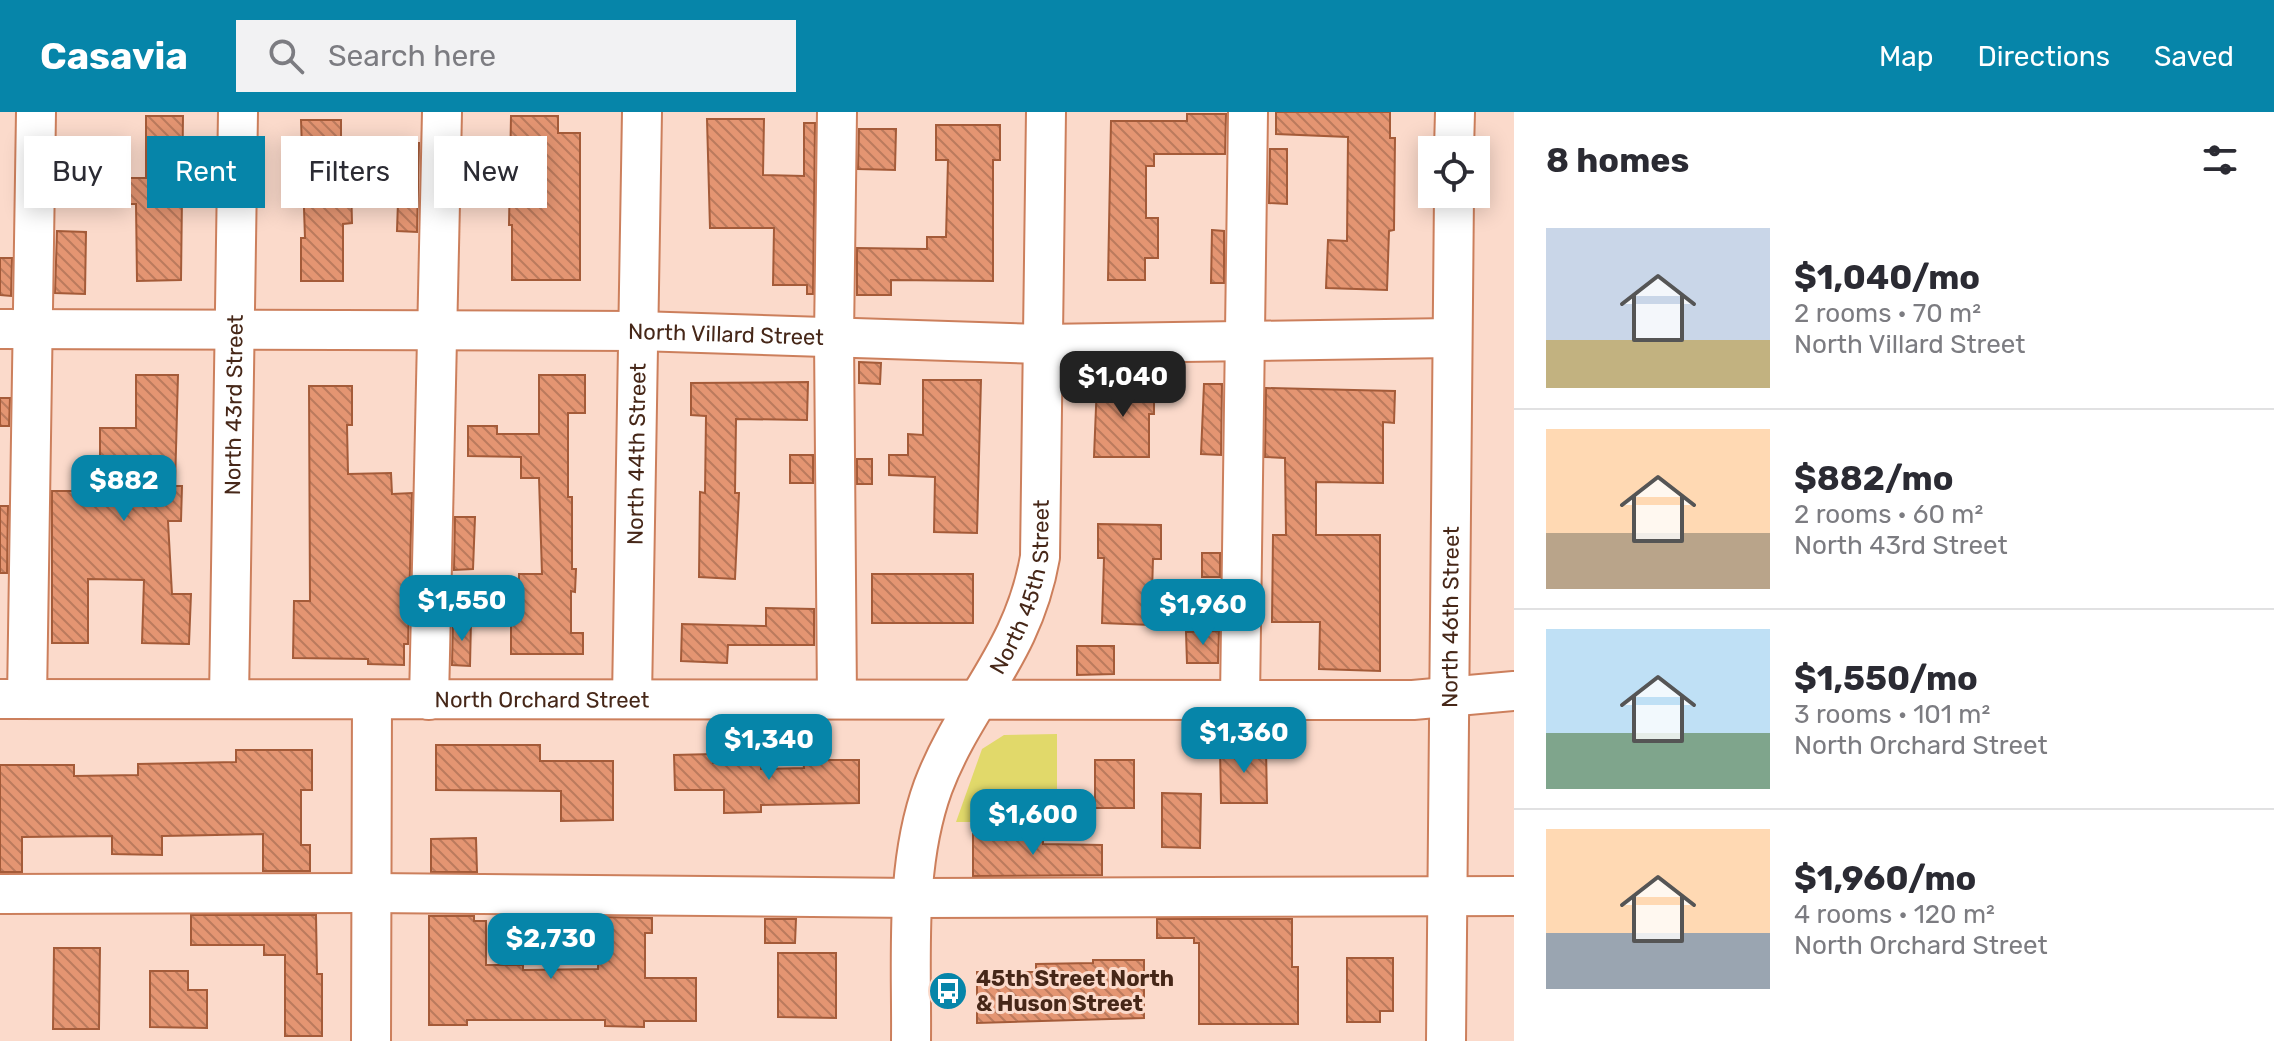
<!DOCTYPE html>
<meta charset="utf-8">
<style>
body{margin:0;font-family:Rubik,sans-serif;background:#f2f2f3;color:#2b2b33;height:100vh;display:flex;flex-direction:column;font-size:30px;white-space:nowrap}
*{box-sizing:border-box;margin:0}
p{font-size:26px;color:#7c7c81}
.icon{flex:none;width:44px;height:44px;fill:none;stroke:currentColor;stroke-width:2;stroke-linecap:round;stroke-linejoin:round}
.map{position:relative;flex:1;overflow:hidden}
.panel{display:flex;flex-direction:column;background:#fff;width:760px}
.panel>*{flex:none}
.banner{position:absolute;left:24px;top:24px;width:760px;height:72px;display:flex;gap:16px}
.buttons{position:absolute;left:1418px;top:24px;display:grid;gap:16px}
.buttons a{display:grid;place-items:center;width:72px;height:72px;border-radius:0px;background:#fff;box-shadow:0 4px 20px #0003;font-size:40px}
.price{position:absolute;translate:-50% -68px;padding:0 18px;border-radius:16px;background:#0685a9;color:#fff;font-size:26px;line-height:52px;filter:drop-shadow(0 2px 4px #0008)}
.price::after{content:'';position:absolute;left:50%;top:48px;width:24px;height:18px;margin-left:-12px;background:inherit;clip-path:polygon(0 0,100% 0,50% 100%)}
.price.current{background:#222;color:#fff}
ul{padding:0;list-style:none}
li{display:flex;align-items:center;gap:24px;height:200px;padding:0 32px}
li+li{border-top:2px solid #e1e1e2}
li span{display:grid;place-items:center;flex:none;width:224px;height:160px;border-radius:0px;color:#555}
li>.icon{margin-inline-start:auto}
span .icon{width:96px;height:96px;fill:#fffc;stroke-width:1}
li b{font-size:34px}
h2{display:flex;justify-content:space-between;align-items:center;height:96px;padding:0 32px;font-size:34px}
.chip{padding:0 28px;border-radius:0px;background:#fff;box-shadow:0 4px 20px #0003;font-size:28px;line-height:72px}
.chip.current{background:#0685a9;color:#fff}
header{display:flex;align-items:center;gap:48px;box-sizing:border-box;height:112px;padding:0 40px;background:#0685a9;color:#fff}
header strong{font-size:38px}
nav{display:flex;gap:44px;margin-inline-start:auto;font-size:28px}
.search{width:560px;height:72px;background:#f2f2f3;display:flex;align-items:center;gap:20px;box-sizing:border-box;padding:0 28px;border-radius:0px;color:#7c7c81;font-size:30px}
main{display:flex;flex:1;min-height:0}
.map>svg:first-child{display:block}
.garden{fill:#e1d96a}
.building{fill:url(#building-back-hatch);stroke:#a45b39;stroke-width:2}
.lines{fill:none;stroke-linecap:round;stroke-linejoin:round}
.minor-casing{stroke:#cc7f5c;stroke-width:42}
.minor{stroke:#fff;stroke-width:38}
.labels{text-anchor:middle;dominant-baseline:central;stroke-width:6;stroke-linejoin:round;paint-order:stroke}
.street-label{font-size:22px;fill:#462718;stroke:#fbdacb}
.poi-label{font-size:22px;font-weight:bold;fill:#462718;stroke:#fbdacb;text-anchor:start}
</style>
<header>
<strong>Casavia</strong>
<div class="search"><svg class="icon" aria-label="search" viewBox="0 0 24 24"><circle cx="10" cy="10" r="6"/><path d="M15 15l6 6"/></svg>Search here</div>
<nav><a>Map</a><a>Directions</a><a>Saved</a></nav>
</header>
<main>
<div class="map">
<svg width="1514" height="929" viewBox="0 0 1514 929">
<defs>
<pattern id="building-back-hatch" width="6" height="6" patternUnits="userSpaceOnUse" patternTransform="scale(2)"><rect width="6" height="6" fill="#e49572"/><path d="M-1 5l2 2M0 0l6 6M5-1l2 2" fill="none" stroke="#bb7a5d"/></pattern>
</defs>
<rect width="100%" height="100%" fill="#fbdacb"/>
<!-- garden -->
<polygon class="garden" points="1057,622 1057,710 956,710 982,637 1004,623"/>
<!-- building -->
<g class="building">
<polygon points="1276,0 1390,0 1390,26 1395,26 1394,118 1389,119 1387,178 1326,176 1328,128 1347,129 1348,25 1276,22"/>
<polygon points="1187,2 1226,2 1225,42 1154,42 1154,54 1146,54 1146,106 1158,106 1158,146 1145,146 1145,168 1108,168 1111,9 1187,9"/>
<polygon points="146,4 183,4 181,168 137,169 136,92 128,92 128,88 73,88 73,58 104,58 104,66 146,66"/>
<polygon points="511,4 558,4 558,21 580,21 580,168 512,168 512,113 509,113"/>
<polygon points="707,7 764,7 763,63 804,64 804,11 815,11 813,182 807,182 807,173 773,173 774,116 710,116"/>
<polygon points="301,8 341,8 341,68 351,68 352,111 343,112 343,169 301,169 301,126 305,126"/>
<polygon points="936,13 1000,13 1000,48 993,48 993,169 891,168 891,183 857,183 857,136 927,137 927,125 946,125 948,48 936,48"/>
<polygon points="859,17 896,17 895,58 858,57"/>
<polygon points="400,31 419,31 417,120 397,119"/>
<polygon points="1270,37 1287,37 1287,92 1269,91"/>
<polygon points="1212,118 1224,119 1224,171 1211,171"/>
<polygon points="57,119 86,120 85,182 55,181"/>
<polygon points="0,146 12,146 11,184 0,183"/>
<polygon points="859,250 881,251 880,272 859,271"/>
<polygon points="136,263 178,263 175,374 182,374 181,409 168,409 172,482 191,482 189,532 142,531 144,468 88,467 88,531 52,531 52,379 100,379 100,316 136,316"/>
<polygon points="539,263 585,263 585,301 568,301 568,385 572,385 572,457 576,457 575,480 571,479 571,521 583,521 583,542 511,542 511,500 519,501 519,462 542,462 539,366 521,366 521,345 468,344 468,314 497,314 497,322 539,322"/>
<polygon points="923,268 981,268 977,421 934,420 935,365 889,363 889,343 908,343 908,322 923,323"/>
<polygon points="808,270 807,308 736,307 735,381 739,381 735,467 699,465 700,380 705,381 706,304 691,303 691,271"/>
<polygon points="1154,270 1154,302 1149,302 1149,345 1094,345 1097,271"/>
<polygon points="1204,272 1222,272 1221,343 1201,342"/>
<polygon points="309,274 352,274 352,313 347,313 348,362 391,361 392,382 412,381 408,532 404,532 404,553 368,552 368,547 293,546 294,489 310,489"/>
<polygon points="1266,276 1395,279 1394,311 1383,310 1383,371 1316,370 1316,423 1380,423 1380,559 1319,557 1320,510 1272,510 1273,423 1286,423 1285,346 1265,345"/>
<polygon points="0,286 10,286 9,314 0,314"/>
<rect x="790" y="343" width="23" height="28"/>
<rect x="857" y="347" width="15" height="25"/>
<polygon points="0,394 8,394 7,461 0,461"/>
<polygon points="455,405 475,405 473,457 454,458"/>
<polygon points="1098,412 1161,413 1161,447 1153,447 1151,513 1102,511 1104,446 1098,446"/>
<rect x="1202" y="441" width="18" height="24"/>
<rect x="872" y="462" width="101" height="49"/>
<polygon points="766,496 814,497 814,533 728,533 727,551 681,549 682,512 766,514"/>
<polygon points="453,508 471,508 470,554 452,553"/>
<polygon points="1219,519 1218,551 1187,551 1186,520"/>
<polygon points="1077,534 1114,534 1114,562 1077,563"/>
<polygon points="436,633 540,633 540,649 613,649 613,708 561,709 561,679 436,678"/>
<polygon points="1220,635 1266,635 1267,691 1221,691"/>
<polygon points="236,638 312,638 312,678 301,678 301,733 310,733 310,759 263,759 263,722 162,724 162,743 112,742 112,724 22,725 22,760 0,760 0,653 74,653 74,664 138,663 138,652 236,650"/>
<polygon points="713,642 713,651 761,650 761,657 804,656 803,648 859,648 859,691 761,693 761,700 724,701 724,678 675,678 674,643"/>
<rect x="1095" y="648" width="39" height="48"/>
<polygon points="1162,681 1201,682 1200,736 1162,735"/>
<polygon points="973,722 1043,723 1043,732 1102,733 1102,763 973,764"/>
<polygon points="476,726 477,760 431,760 431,727"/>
<polygon points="191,803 316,803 317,862 322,862 322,924 285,924 285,843 264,843 264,833 191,833"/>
<polygon points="429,804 474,804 474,809 486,809 486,853 523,853 523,858 598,857 599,805 652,806 652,821 645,821 645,866 696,866 696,909 644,909 644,915 605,914 605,908 467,908 467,913 429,913"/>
<polygon points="765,807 796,807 795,831 765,831"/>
<polygon points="1157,807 1292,807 1292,855 1298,855 1298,912 1199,912 1199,831 1194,831 1194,826 1157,826"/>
<polygon points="54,836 100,836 99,917 53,917"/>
<polygon points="778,841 836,841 836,906 778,905"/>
<polygon points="1347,846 1393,846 1393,899 1380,899 1380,910 1347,910"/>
<polygon points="1093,848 1144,848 1144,906 977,911 977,860 1036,860 1036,852 1093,851"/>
<polygon points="150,859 188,859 188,878 207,878 207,916 150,915"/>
</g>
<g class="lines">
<!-- minor casing -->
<g class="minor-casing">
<g id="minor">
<polyline points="1454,38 1455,0"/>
<path id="s1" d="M 0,217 L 638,219 L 1042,232 L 1451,226"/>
<path id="s2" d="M 632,586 L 642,0"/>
<path id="s3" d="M 0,587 L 1413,588 L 1514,579"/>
<polyline points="27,587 36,0"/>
<path id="s4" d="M 229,587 L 238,0"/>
<polyline points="837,587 834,225 837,0"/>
<polyline points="1240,587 1248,0"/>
<polyline points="429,588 442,0"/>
<polyline points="0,782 372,781 913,786 1514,784"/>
<polyline points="371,929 372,589"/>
<path id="s5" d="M 911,929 C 912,845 904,755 933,675 C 965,590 1023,543 1040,445 L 1046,0"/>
<path id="s6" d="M 1446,929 L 1454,82"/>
</g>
</g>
<!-- minor -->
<use href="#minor" class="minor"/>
</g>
<!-- icons -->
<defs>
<g id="bus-disc" transform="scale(2)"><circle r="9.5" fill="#0685a9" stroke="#fbdacb"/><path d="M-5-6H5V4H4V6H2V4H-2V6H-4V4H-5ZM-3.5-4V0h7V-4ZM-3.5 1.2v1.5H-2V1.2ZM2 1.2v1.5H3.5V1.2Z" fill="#fff"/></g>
</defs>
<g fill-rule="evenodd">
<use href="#bus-disc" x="948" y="879"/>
</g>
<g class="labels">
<!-- street labels -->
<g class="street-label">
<text stroke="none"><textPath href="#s1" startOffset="726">North Villard Street</textPath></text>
<text stroke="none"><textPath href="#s4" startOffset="294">North 43rd Street</textPath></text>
<text stroke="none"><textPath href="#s2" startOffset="244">North 44th Street</textPath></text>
<text stroke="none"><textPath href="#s5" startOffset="478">North 45th Street</textPath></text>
<text stroke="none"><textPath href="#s6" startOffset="424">North 46th Street</textPath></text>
<text stroke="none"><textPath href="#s3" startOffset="542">North Orchard Street</textPath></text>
</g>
<!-- poi labels -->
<g class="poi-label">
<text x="976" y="866">45th Street North<tspan x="976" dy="25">&amp; Huson Street</tspan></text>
</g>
</g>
</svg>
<div class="buttons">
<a><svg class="icon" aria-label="locate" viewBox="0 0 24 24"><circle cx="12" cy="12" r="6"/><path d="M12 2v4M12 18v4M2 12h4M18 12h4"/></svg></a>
</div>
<b class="price current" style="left:1123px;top:307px">$1,040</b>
<b class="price" style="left:124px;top:411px">$882</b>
<b class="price" style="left:462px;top:531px">$1,550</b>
<b class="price" style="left:1203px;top:535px">$1,960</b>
<b class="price" style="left:1244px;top:663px">$1,360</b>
<b class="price" style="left:769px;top:670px">$1,340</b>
<b class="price" style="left:1033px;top:745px">$1,600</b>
<b class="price" style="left:551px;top:869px">$2,730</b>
<div class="banner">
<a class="chip">Buy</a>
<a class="chip current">Rent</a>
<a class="chip">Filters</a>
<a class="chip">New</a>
</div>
</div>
<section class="panel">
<h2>8 homes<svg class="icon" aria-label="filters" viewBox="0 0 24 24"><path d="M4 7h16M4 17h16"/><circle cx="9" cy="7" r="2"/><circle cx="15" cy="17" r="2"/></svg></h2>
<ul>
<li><span style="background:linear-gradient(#c9d6e8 70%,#c2b280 0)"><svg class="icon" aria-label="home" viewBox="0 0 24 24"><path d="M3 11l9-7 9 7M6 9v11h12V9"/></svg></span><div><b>$1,040/mo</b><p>2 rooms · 70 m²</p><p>North Villard Street</p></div></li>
<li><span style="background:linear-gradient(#ffd9b3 65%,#b9a48a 0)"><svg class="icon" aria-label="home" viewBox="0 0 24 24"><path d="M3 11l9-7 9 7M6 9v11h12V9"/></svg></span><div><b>$882/mo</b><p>2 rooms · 60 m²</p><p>North 43rd Street</p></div></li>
<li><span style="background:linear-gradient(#bfe0f5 65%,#7fa58c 0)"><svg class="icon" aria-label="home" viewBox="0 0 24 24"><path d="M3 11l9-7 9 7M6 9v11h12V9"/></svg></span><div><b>$1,550/mo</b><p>3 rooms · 101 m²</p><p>North Orchard Street</p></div></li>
<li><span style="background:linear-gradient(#ffd9b3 65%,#9aa5b1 0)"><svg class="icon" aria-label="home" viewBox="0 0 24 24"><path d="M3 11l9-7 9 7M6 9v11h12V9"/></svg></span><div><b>$1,960/mo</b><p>4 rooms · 120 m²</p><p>North Orchard Street</p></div></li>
</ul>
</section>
</main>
